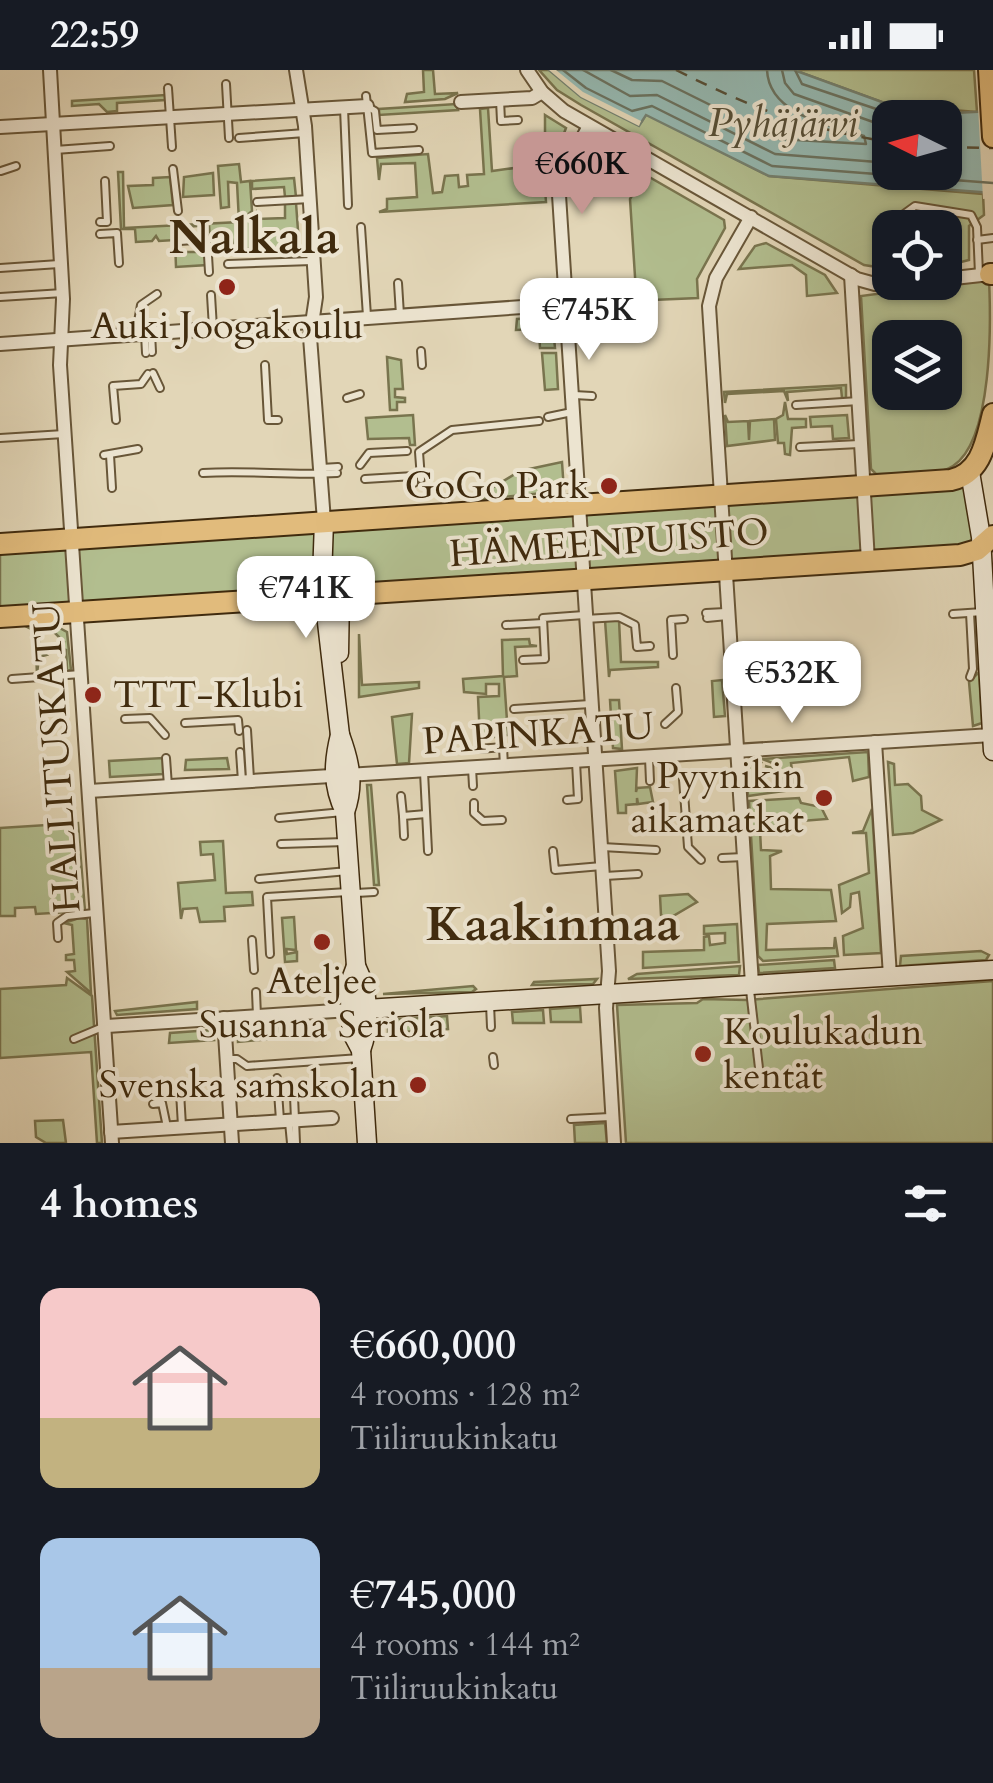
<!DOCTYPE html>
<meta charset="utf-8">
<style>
body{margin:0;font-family:Cardo,serif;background:#242831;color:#f1f3f6;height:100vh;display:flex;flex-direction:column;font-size:38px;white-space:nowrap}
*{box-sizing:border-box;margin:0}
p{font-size:32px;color:#9ea1a6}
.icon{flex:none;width:55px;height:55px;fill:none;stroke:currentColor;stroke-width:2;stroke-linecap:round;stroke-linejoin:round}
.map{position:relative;height:1073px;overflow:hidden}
.side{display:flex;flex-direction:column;background:#171b24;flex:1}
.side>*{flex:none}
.needle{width:65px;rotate:275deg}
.tools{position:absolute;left:872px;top:30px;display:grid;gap:20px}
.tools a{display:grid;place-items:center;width:90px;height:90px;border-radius:20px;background:#171b24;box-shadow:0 2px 8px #0004;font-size:50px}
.price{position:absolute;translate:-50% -85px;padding:0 22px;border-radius:20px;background:#fff;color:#222;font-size:32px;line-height:65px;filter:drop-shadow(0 2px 5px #0008)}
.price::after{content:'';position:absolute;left:50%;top:60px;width:30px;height:22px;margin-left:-15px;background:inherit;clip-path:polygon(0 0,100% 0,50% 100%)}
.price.current{background:#c59692;color:#111}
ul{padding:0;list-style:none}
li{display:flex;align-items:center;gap:30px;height:250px;padding:0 40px}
li span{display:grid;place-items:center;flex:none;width:280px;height:200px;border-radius:20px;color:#555}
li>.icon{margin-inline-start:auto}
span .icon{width:120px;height:120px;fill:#fffc;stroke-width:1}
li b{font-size:42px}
h2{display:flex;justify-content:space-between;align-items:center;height:120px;padding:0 40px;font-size:42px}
.status{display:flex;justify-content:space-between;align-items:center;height:70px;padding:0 50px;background:#171b24;direction:ltr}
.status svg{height:28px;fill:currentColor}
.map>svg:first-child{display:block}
.green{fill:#b2be8f;stroke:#79744e;stroke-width:2.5;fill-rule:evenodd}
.water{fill:#95b9b2;stroke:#738070;stroke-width:2.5;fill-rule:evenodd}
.pier{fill:#e2d6b7}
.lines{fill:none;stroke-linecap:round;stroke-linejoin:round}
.shore{stroke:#6a7260;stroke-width:2.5}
.ferry{stroke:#554e37;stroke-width:2.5;stroke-dasharray:12 10;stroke-linecap:butt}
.lane-casing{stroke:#685638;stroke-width:10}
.street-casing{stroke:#685638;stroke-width:16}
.secondary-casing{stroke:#402b0e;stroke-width:21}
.primary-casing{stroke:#402b0e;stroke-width:24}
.lane{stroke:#ece4d0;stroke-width:6}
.street{stroke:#ece4d0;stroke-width:12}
.secondary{stroke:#ece4d0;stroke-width:18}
.primary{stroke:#e1bb7c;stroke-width:20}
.poi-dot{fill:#8f2418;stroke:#ece4d0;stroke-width:4}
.labels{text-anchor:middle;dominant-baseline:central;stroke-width:8;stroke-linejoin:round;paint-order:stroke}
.poi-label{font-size:38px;fill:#402b0e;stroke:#ece4d0;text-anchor:end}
.street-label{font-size:38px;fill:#402b0e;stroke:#ece4d0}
.water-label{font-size:40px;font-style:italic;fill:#554e37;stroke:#ece4d0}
.district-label{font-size:48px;font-weight:bold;fill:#402b0e;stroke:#ece4d0}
</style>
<div class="status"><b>22:59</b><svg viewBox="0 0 49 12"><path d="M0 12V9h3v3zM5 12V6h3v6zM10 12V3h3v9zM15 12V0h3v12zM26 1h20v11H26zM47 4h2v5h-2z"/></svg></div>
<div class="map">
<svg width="993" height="1073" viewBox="0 0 993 1073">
<rect width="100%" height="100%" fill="#e2d6b7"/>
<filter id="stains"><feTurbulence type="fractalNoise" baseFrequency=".002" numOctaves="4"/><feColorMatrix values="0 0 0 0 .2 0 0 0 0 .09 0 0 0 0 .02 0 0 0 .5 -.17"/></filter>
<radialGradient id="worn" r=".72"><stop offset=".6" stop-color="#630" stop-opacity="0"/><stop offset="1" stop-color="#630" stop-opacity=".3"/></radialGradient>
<!-- green -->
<g class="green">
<polygon points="423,0 433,0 435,24 458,23 445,29 405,32 407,24 424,22"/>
<polygon points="539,0 556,0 642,51 646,44 769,106 983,124 984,145 969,156 969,190 945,196 945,158 890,158 890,199 864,195 581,35 557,20"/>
<polygon points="794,0 974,0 977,42 890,35"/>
<polygon points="165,25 165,30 117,33 117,41 107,42 99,34 72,36 72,31"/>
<polygon points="456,34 458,40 379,45 379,39"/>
<polygon points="488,38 492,101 522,97 521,69 541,65 546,132 379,142 387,139 387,129 417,127 415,93 381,94 379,110 377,88 428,84 433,123 442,122 445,106 458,105 459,117 468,116 467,105 484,104 480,39"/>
<polygon points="545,45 566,58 560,74 551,76 545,67"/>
<polygon points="597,77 724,150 725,158 697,209 698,228 581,233 580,227 636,222 630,129 641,110 598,86 592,95 585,92"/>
<polygon points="239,94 241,112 250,111 252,141 242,150 253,149 256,143 257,149 285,148 285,133 296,133 300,188 293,189 292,177 234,179 232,169 227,170 228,181 211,182 209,155 174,158 177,182 204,182 207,195 176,197 175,170 159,171 156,166 152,171 136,172 135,159 121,159 118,102 123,102 124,158 239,152 237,113 228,112 229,137 221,138 218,96"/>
<polygon points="213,103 214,125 183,127 184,107"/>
<polygon points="170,107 173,135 133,138 128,116 153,115 153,108"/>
<polygon points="294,108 296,127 285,127 284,117 252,119 252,111"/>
<polygon points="766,173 825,205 837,223 807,226 806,205 792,195 739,199 755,176"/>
<path d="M 989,209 C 991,252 993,370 953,396 C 934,408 897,403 876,404 L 871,399 L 861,226 ZM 890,268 L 945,268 L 945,322 L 890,322 Z"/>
<polygon points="552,247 555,278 540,278 539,259 516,260 517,249"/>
<polygon points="542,283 556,283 558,319 545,320"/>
<polygon points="387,287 401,290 403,319 395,319 395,327 405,328 405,332 397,332 397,340 390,340"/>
<polygon points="846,315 846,328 842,328 841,318 787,322 788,331 784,321 727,324 725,333 724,322"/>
<polygon points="785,332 788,349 806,349 806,357 792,358 790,385 785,384 784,373 778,373 776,349 783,345"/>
<polygon points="413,345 415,375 410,375 409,368 368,369 366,348"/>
<polygon points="725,345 728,352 748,351 749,370 750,351 774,349 775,370 727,376"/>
<polygon points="847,345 849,368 833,369 832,356 811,357 810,347"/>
<polygon points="562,392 564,421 472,430 520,401"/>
<polygon points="966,416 975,471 959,478 0,541 0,479"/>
<polygon points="605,550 619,550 621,592 658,592 658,597 610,600 609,607"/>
<polygon points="54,555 67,562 71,600 60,602 67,598 66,580 60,578 64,572 52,560 39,560 39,581 46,585 39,587 37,604 35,561 27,557"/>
<polygon points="359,564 362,615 419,612 419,618 359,627"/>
<polygon points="529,569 530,575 537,576 515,577 517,606 504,607 508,665 480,669 478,627 499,626 499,614 486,614 486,624 464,622 463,609 503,606 502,570"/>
<polygon points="979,602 982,653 973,656 969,612"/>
<polygon points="722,610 725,646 714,647 712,611"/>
<polygon points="610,630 619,630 622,679 613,678"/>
<polygon points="412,644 409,693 397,694 392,647"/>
<polygon points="868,682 869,707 853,711 849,687 791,693 794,717 786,713 785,721 748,726 746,691 761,693 756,700 757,720 775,720 775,699 765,696 777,699 785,711 778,695 762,689"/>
<polygon points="163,688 163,704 110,707 109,691"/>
<polygon points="227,688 229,699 185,700 186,690"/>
<polygon points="888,692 894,694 895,715 908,714 921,726 922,740 941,750 913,763 893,765"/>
<polygon points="637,698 636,722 637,718 650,717 653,732 638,734 637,728 637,734 626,735 626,743 618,743 615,701"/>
<polygon points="367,715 371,715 379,815 374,815"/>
<polygon points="799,728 801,733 821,737 827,749 776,753 776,758 760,760 761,780 782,781 770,786 771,819 831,820 836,851 767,854 766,880 834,878 835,867 838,886 763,891 758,886 749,731"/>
<polygon points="872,739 881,883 844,885 843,866 863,858 859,822 851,824 850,837 842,843 839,815 869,803 866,763 852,763 863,761"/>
<polygon points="78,753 85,841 36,844 35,837 15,838 15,846 0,846 0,758"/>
<polygon points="223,771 226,823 252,822 253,835 224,837 225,851 200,852 197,838 183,839 181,849 178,813 215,810 213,784 201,785 200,772"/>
<polygon points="688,824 697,832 668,849 661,845 660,826"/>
<polygon points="294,847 296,880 286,879 287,884 297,882 297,891 285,892 282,848"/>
<polygon points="79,848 87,849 91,923 67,902 75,901 74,890 66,890 66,885 74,884 72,855 64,853"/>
<polygon points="737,854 739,892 643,898 643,882 704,880 704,867 709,866 710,875 725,873 725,863 704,864 704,856"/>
<polygon points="981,881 989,885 986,890 900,896 901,886"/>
<polygon points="834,890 835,898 759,903 758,895"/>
<polygon points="740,896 739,905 628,909 637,904"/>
<polygon points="67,908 92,926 102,1073 97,1073 91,982 0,988 0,919 66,915"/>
<polygon points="597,909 593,914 532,915 534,912"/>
<polygon points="993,911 993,1073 626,1073 617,935 697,933 703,929 747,930"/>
<polygon points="473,916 476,919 472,922 383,924"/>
<polygon points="197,932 197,939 117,945 115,941"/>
<polygon points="580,937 581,952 551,952 550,939"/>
<polygon points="543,940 544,953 513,953 512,942"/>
<polygon points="447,946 448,959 388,963 388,950"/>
<polygon points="280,958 281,968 238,972 238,960"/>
<polygon points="211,960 214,970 169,973 170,963"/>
<polygon points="63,1050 66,1073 46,1073 36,1067 35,1051"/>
<polygon points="605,1053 607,1073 575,1073 574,1055"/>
</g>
<!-- water -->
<path class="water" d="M 549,0 L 794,0 L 890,35 L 954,43 L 993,41 L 993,123 L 769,106 L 646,45 L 639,56 L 581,27 ZM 890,48 L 945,48 L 945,102 L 890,102 Z"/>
<!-- pier -->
<g class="pier">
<polygon points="549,0 556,0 583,22 641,51 639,56 581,27"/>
<polygon points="993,36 993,128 983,129 978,37"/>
</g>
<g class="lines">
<!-- shore -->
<g class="shore">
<polyline points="563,0 586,18 632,41 652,36 772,96 993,113"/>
<polyline points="583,0 630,26 657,25 775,84 890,93"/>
<path d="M 611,0 L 632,10 L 662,11 L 779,69 L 866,74 L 864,66 C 829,55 769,45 767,0"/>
<polyline points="782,0 785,13 794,24 890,58"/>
<polyline points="795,0 802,14 903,48"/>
</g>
<!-- ferry -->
<g class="ferry">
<path d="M 676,0 C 752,38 805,59 890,72"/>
<polyline points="945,77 993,78"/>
</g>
<!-- lane casing -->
<g class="lane-casing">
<g id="lane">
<polyline points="226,14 229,68"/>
<polyline points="168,18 172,77"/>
<polyline points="366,26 372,83 419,80"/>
<polyline points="500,30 501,51 518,50"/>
<polyline points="368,37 375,41 377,60 413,58"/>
<polyline points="344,38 348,135"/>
<polyline points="239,68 305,63"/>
<polyline points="55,80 110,76"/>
<polyline points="173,99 178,141"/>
<polyline points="1,101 16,96"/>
<polyline points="257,132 310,129"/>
<polyline points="100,152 107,152 105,111"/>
<polyline points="361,157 367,246"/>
<polyline points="899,158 904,144 915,136 971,145 977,157 979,204"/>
<polyline points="100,164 117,163 119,193"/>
<polyline points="977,170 993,168"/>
<polyline points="180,171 207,169 209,202"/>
<polyline points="228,194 312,191"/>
<polyline points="0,198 59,194"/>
<polyline points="398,213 400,245"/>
<polyline points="885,214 890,192"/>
<polyline points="211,225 213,258"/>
<polyline points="0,227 63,223"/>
<polyline points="136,263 141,235 157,224"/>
<polyline points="151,263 152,282"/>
<polyline points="145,264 146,283"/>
<polyline points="421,281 422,295"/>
<polyline points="265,295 268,350 278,350"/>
<polyline points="153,303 160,318"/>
<polyline points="574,325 592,326"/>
<polyline points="347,328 360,324"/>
<polyline points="796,335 859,331"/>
<polyline points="548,347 572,342"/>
<polyline points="116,350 113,316 141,314 148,304"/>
<polyline points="0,368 64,364"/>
<polyline points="800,377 859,374"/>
<polyline points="104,385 138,379"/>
<polyline points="110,385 112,418"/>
<polyline points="360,395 369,383 407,381"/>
<polyline points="321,398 338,397"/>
<path d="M 203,403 C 251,400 290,406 337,403"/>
<polyline points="365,409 414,406 414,413"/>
<polyline points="421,409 419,382 452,360 539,351"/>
<polyline points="706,543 726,542"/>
<polyline points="953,544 983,542"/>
<polyline points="707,548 727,546"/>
<polyline points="585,549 619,547 635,555 637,577 650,576"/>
<polyline points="506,555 543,553"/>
<polyline points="673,585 671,550 684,549"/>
<polyline points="523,590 545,589 543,548 584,545"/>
<polyline points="970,607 973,599 970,543"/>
<polyline points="12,609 81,604"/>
<polyline points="514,639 590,634"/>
<polyline points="125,649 150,648 165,665"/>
<polyline points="185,653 238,650 239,661"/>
<polyline points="665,654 678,642 676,618"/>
<polyline points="247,660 250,709"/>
<polyline points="479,679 503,677 504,696"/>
<polyline points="240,682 242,711"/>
<polyline points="166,688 168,716"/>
<polyline points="649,688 650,711"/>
<polyline points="472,698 473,716"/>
<polyline points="424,702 428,781"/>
<polyline points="683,709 688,777 701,790"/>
<polyline points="401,726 403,746"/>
<polyline points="567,730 578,729 576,692"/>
<polyline points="474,733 474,743 483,751 502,750"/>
<polyline points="279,748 343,742"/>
<polyline points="404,766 403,746 426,744"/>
<polyline points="281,774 345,772"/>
<polyline points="602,777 656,780"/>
<polyline points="553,781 555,800 602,796"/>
<polyline points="722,788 744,787"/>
<polyline points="605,806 638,804"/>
<polyline points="259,809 348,801"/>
<polyline points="356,823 374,822"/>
<polyline points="58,868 57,853 67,846 94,843"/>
<polyline points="252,870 254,900"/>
<polyline points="270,884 267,827 348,822"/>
<polyline points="750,920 759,998"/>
<polyline points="256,922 257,946"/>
<polyline points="490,934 491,957"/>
<polyline points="74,969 105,956"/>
<polyline points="493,987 494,995"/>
<polyline points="227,989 237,989 247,996 360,988"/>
<polyline points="277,1008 280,1050"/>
<polyline points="180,1022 182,1056"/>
<polyline points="153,1034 162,1033 167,1057"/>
<polyline points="571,1049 610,1047"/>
<polyline points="289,1052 291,1073"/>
<polyline points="296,1073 294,1026 303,1015"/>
</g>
</g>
<!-- street casing -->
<g class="street-casing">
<g id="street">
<polyline points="50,0 63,229 60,295 112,1073"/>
<polyline points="296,0 305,56 316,227 310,267 324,451"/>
<polyline points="527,0 542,22 564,41 857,209 875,214 909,212"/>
<polyline points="461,32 532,28 542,22"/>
<polyline points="589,56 564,102 559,125 609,901 606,938 614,1073"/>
<polyline points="0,57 367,36"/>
<polyline points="751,147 716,208 709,236 752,914"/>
<polyline points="851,205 868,491"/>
<polyline points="945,209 990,204"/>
<polyline points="0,274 565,234"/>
<polyline points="875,672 890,906"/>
<polyline points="89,721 992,665"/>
<polyline points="224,948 232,1073"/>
<polyline points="107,956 350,940"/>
<polyline points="111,1062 332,1048"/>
</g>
</g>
<!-- secondary casing -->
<g class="secondary-casing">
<g id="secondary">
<polyline points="970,402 981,467 993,681"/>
<path d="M 324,451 L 322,509 L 340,665 C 333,693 332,716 345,742 L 356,896 C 369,922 371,953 361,980"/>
<polyline points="339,583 340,525"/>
<path d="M 340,665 C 350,692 355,714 345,742"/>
<polyline points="356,896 349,915 352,963 361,980 367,1073"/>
<polyline points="350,940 993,900"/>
</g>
</g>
<!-- primary casing -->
<g class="primary-casing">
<g id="primary">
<polyline points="989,0 993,67"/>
<polyline points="990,204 993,204"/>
<path d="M 0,474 L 951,410 C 982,403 986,371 993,344"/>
<polyline points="0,547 960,485 977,480 993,466"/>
</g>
</g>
<!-- lane -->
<use href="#lane" class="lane"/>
<!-- street -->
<use href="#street" class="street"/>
<!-- secondary -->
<use href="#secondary" class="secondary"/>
<!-- primary -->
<use href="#primary" class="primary"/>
</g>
<!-- markers -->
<g class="poi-dot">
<circle cx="227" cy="217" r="10"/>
<circle cx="609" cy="416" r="10"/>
<circle cx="93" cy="625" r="10"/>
<circle cx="824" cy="728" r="10"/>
<circle cx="322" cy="872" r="10"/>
<circle cx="703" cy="984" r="10"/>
<circle cx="418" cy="1015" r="10"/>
</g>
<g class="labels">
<!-- poi labels -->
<g class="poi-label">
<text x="227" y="256" text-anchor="middle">Auki Joogakoulu</text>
<text x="589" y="416">GoGo Park</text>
<text x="113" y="625" text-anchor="start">TTT-Klubi</text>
<text x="804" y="706">Pyynikin<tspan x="804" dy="44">aikamatkat</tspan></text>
<text x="322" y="911" text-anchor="middle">Ateljee<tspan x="322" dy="44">Susanna Seriola</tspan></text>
<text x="723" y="962" text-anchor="start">Koulukadun<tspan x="723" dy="44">kentät</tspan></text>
<text x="398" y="1015">Svenska samskolan</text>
</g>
<!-- street labels -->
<g class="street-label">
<text transform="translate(609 473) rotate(-4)">HÄMEENPUISTO</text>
<text transform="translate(538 664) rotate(-4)">PAPINKATU</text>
<text transform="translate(57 688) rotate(-94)">HALLITUSKATU</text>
</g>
<!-- water labels -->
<g class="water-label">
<text x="783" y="53">Pyhäjärvi</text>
</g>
<!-- district labels -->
<g class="district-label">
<text x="254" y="167">Nalkala</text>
<text x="553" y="854">Kaakinmaa</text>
</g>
</g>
<rect width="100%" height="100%" filter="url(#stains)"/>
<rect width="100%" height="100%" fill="url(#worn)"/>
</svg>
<div class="tools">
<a><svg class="needle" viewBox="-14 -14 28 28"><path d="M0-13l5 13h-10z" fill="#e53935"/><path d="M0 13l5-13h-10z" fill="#9ea1a6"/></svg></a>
<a><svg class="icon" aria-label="locate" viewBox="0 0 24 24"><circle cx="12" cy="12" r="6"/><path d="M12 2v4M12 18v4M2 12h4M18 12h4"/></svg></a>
<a><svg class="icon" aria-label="layers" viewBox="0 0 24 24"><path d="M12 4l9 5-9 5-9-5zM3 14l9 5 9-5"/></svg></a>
</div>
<b class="price current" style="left:582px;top:147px">€660K</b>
<b class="price" style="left:589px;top:293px">€745K</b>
<b class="price" style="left:306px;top:571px">€741K</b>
<b class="price" style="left:792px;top:656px">€532K</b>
</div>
<section class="side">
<h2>4 homes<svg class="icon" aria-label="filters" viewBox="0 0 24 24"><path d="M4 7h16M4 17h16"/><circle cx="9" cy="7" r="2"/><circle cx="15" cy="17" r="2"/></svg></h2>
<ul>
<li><span style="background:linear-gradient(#f6c9c9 65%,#c2b280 0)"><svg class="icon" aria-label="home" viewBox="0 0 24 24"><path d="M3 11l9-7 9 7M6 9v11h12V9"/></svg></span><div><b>€660,000</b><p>4 rooms · 128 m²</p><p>Tiiliruukinkatu</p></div></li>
<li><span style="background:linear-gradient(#a9c7e8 65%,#b9a48a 0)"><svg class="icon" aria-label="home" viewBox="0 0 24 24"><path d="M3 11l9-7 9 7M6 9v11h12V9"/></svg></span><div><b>€745,000</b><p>4 rooms · 144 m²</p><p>Tiiliruukinkatu</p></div></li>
</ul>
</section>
